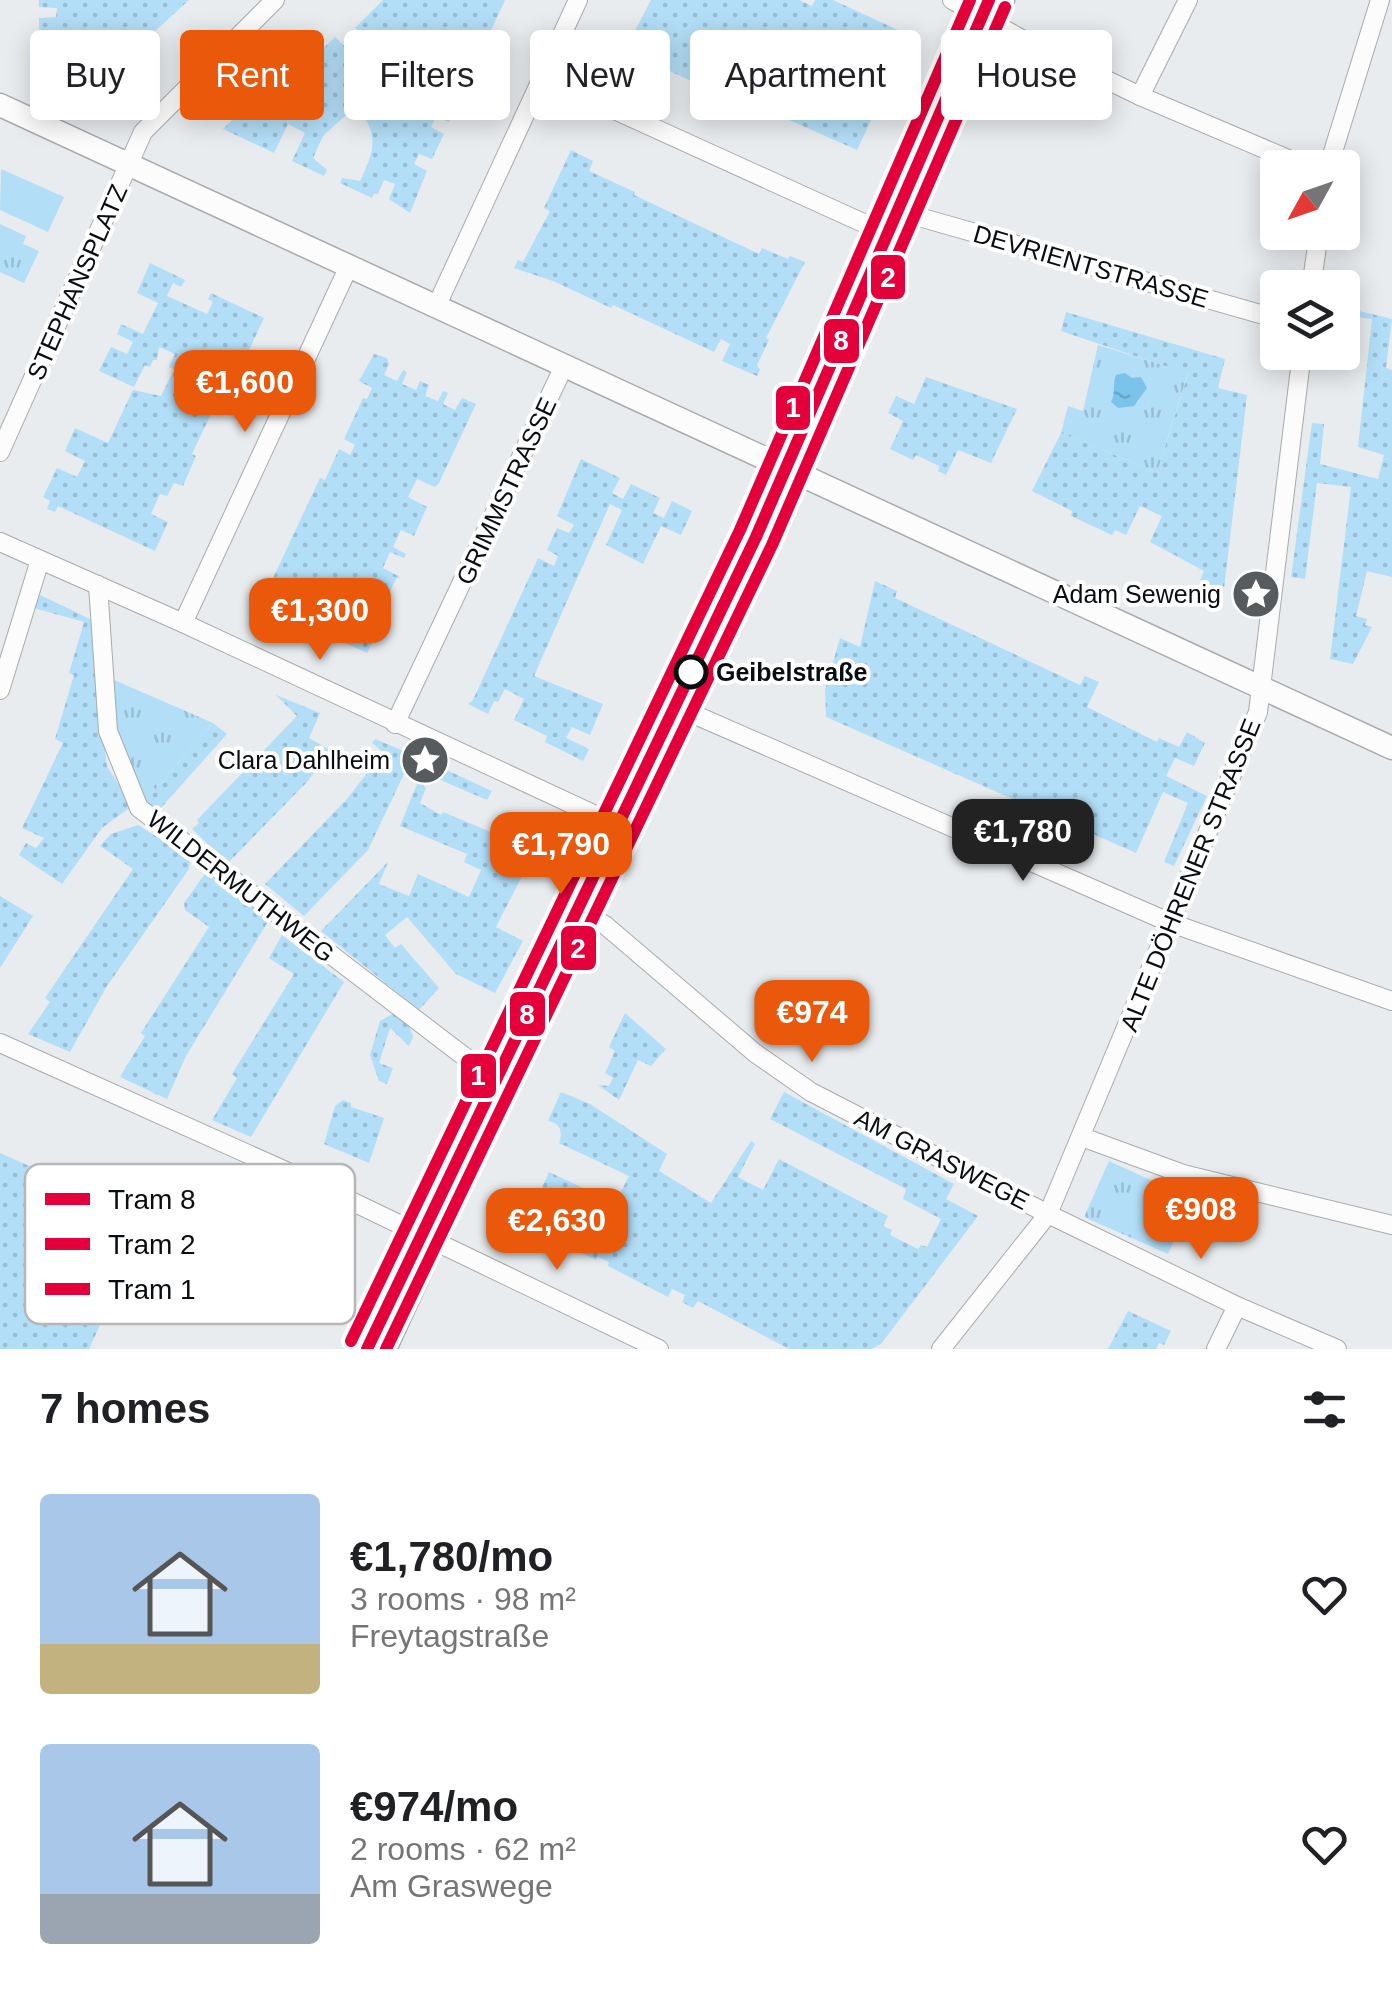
<!DOCTYPE html>
<meta charset="utf-8">
<style>
body{margin:0;font-family:Arial,sans-serif;background:#f6f6f6;color:#202124;height:100vh;display:flex;flex-direction:column;font-size:38px;white-space:nowrap}
*{box-sizing:border-box;margin:0}
p{font-size:32px;color:#757577}
.icon{flex:none;width:55px;height:55px;fill:none;stroke:currentColor;stroke-width:2;stroke-linecap:round;stroke-linejoin:round}
.map{position:relative;height:1349px;overflow:hidden}
.side{display:flex;flex-direction:column;background:#fff;flex:1}
.side>*{flex:none}
.hud{position:absolute;left:30px;top:30px;width:1332px;height:90px;display:flex;gap:20px}
.needle{width:65px;rotate:230deg}
.tools{position:absolute;left:1260px;top:150px;display:grid;gap:20px}
.tools a{display:grid;place-items:center;width:100px;height:100px;border-radius:10px;background:#fff;box-shadow:0 5px 25px #0003;font-size:50px}
.price{position:absolute;translate:-50% -85px;padding:0 22px;border-radius:20px;background:#ea580c;color:#fff;font-size:32px;line-height:65px;filter:drop-shadow(0 2px 5px #0008)}
.price::after{content:'';position:absolute;left:50%;top:60px;width:30px;height:22px;margin-left:-15px;background:inherit;clip-path:polygon(0 0,100% 0,50% 100%)}
.price.on{background:#222;color:#fff}
ul{padding:0;list-style:none}
li{display:flex;align-items:center;gap:30px;height:250px;padding:0 40px}
li span{display:grid;place-items:center;flex:none;width:280px;height:200px;border-radius:10px;color:#555}
li>.icon{margin-inline-start:auto}
span .icon{width:120px;height:120px;fill:#fffc;stroke-width:1}
li b{font-size:42px}
h2{display:flex;justify-content:space-between;align-items:center;height:120px;padding:0 40px;font-size:42px}
.chip{padding:0 35px;border-radius:10px;background:#fff;box-shadow:0 5px 25px #0003;font-size:35px;line-height:90px}
.chip.on{background:#ea580c;color:#fff}
.map>svg:first-child{display:block}
.grass{fill:url(#grass-dots)}
.park{fill:url(#park-tufts)}
.pitch{fill:#b3def7}
.water{fill:url(#water-ripples)}
.lines{fill:none;stroke-linecap:round;stroke-linejoin:round}
.street-casing{stroke:#a7abad;stroke-width:20}
.secondary-casing{stroke:#a7abad;stroke-width:25}
.street{stroke:#fcfcfc;stroke-width:18}
.secondary{stroke:#fcfcfc;stroke-width:22}
.tram-1-casing{stroke:#fff;stroke-width:20}
.tram-2-casing{stroke:#fff;stroke-width:20}
.tram-3-casing{stroke:#fff;stroke-width:20}
.tram-1{stroke:#e4003a;stroke-width:12}
.tram-2{stroke:#e4003a;stroke-width:12}
.tram-3{stroke:#e4003a;stroke-width:12}
.stop-dot{fill:#fff;stroke:#0a0d0f;stroke-width:5}
.labels{text-anchor:middle;dominant-baseline:central;stroke-width:8;stroke-linejoin:round;paint-order:stroke}
.street-label{font-size:25px;fill:#0a0d0f;stroke:#fff}
.poi-label{font-size:25px;fill:#0a0d0f;stroke:#fff;text-anchor:end}
.stop-label{font-size:25px;font-weight:bold;fill:#0a0d0f;stroke:#fff;text-anchor:start}
.key{fill:#fff;stroke:#b6b6b7;stroke-width:2.5}
.key-label{font-size:28px;fill:#0a0d0f}
.line-badge{stroke:#fff;stroke-width:4}
.badge-label{font-size:28px;text-anchor:middle;font-weight:bold;fill:#fff}
</style>
<div class="map">
<svg width="1392" height="1349" viewBox="0 0 1392 1349">
<defs>
<pattern id="grass-dots" width="8" height="8" patternUnits="userSpaceOnUse" patternTransform="scale(2.5)"><rect width="8" height="8" fill="#b3def7"/><path d="M2 2h.1M6 6h.1" fill="none" stroke="#99bdd3" stroke-width="1.8" stroke-linecap="round"/></pattern>
<pattern id="park-tufts" width="24" height="20" patternUnits="userSpaceOnUse" patternTransform="scale(2.5)"><rect width="24" height="20" fill="#b3def7"/><path d="M3 7l-1-3M5 7V3M7 7l1-3M15 17l-1-3M17 17v-4M19 17l1-3" fill="none" stroke="#99bdd3"/></pattern>
<pattern id="water-ripples" width="26" height="14" patternUnits="userSpaceOnUse" patternTransform="scale(2.5)"><rect width="26" height="14" fill="#7bc3ea"/><path d="M2 4q2-2 4 0t4 0M15 11q2-2 4 0t4 0" fill="none" stroke="#69a6c8"/></pattern>
</defs>
<rect width="100%" height="100%" fill="#e8ecee"/>
<!-- grass -->
<g class="grass">
<polygon points="39,0 189,0 139,46 143,51 137,59 145,67 126,86 118,82 120,77 94,65 104,42 88,36 79,55 49,42 47,45 39,42 39,18 56,17 57,8 39,7"/>
<path d="M 383,0 L 505,0 L 449,122 L 436,117 L 431,127 L 444,134 L 432,159 L 419,154 L 414,164 L 427,171 L 410,213 L 389,199 L 395,184 L 384,180 L 378,194 L 374,193 L 372,198 L 340,183 L 342,178 L 360,181 C 370,160 379,142 366,120 L 345,116 L 323,136 L 313,158 L 327,170 L 324,176 L 292,161 L 305,133 L 288,124 L 274,153 L 223,129 L 261,92 L 274,104 L 289,90 L 285,85 L 335,37 L 355,56 L 369,41 L 355,28 Z"/>
<polygon points="651,0 799,0 812,6 815,0 833,0 915,38 907,54 903,52 857,150 692,77 689,80 638,56 635,63 621,57"/>
<polygon points="571,150 593,161 589,171 635,192 634,195 759,254 762,248 788,259 790,256 805,262 766,338 769,340 757,365 760,370 757,376 722,361 730,344 721,339 714,352 613,305 611,308 553,281 514,268 518,260 523,262 550,211 544,208"/>
<polygon points="150,263 185,280 181,287 173,283 167,296 207,314 213,302 208,299 211,293 264,318 239,372 232,370 192,454 196,456 183,486 174,483 167,496 160,494 151,514 168,522 155,551 58,506 55,512 47,509 50,501 43,497 57,468 77,477 85,461 65,451 75,428 108,443 133,390 161,396 174,370 169,367 175,354 159,347 157,360 153,360 150,367 145,365 134,387 99,371 111,347 127,354 133,342 117,334 121,324 143,334 158,303 137,293"/>
<polygon points="1343,307 1392,319 1386,368 1392,370 1392,577 1367,571 1356,616 1367,619 1365,625 1372,627 1353,664 1330,659 1351,487 1317,483 1305,579 1291,577 1312,423 1324,424 1320,464 1378,479 1384,455 1358,447 1372,319 1343,315"/>
<polygon points="1066,312 1225,359 1218,388 1247,395 1223,597 1213,594 1210,601 1195,592 1204,571 1150,542 1162,516 1140,506 1126,535 1115,530 1112,535 1071,516 1072,511 1032,491 1061,433 1157,472 1188,374 1061,331"/>
<polygon points="374,354 387,358 389,364 384,375 397,381 403,370 407,372 402,384 416,390 420,381 429,385 425,396 438,401 443,391 448,393 443,404 455,410 462,398 476,404 439,483 435,487 417,479 408,497 427,507 414,536 401,530 393,547 406,554 404,558 390,552 383,568 400,577 396,579 368,636 374,639 367,653 257,602 271,578 273,578 320,478 325,480 339,449 350,455 355,445 344,439 363,398 367,399 372,388 359,381"/>
<polygon points="926,377 1017,409 991,463 958,450 946,475 938,471 939,466 916,455 913,460 890,449 903,421 888,413 896,396 914,404"/>
<polygon points="581,459 620,478 612,493 623,499 631,484 660,498 653,513 664,518 672,501 692,511 681,535 661,526 643,564 606,545 622,510 610,504 534,676 603,704 590,735 572,727 566,738 589,749 583,761 545,742 547,736 514,720 524,699 505,689 498,702 494,701 488,714 468,704 473,700 538,558 554,566 558,556 547,550 557,528 569,533 574,525 557,516"/>
<polygon points="875,581 897,591 895,598 1080,685 1085,676 1099,682 1087,707 1157,742 1159,738 1179,747 1187,732 1205,743 1194,766 1175,758 1166,776 1207,796 1174,866 1164,862 1188,803 1163,792 1136,853 826,717 825,690 840,638 860,647"/>
<polygon points="40,595 92,620 94,662 107,766 132,806 102,828 62,884 19,855 26,843 36,848 44,838 22,828 63,743 55,739 74,675 69,673 84,622 34,608"/>
<polygon points="276,695 320,713 309,738 331,751 307,782 228,863 192,829 199,823 197,820 297,716"/>
<polygon points="213,723 227,734 159,810 139,808"/>
<polygon points="375,739 413,755 368,850 304,916 265,884 347,799 383,752 372,743"/>
<polygon points="429,762 492,791 487,800 431,776 423,786 426,788 420,803 441,815 443,812 503,837 497,851 508,857 515,844 525,849 528,844 537,847 496,927 523,941 495,993 456,974 407,917 385,935 395,948 401,944 439,988 419,1010 321,931 388,862 379,884 409,896 418,874 469,897 481,870 464,862 467,854 400,826 425,764"/>
<polygon points="138,825 190,858 189,869 107,986 70,1052 28,1034 50,1002 45,998 133,869 100,846 111,834"/>
<polygon points="207,871 212,871 269,920 186,1056 167,1099 120,1077 145,1036 141,1033 209,927 185,910 184,903"/>
<polygon points="0,896 33,916 0,968"/>
<polygon points="282,935 344,982 251,1137 212,1120 237,1078 232,1074 294,974 269,958"/>
<polygon points="394,1013 408,1022 413,1037 409,1046 390,1028 379,1063 393,1068 387,1084 379,1081 370,1055 380,1021"/>
<polygon points="625,1013 666,1049 651,1066 638,1060 619,1100 598,1085 609,1086 613,1078 605,1073 615,1051 609,1047"/>
<path d="M 561,1092 L 590,1104 L 667,1154 L 659,1171 L 711,1203 L 751,1141 L 755,1144 L 738,1177 L 763,1190 L 779,1159 L 888,1216 L 883,1226 L 892,1230 L 890,1235 L 918,1249 L 921,1245 L 927,1247 L 941,1219 L 903,1199 L 906,1189 L 770,1119 L 784,1092 L 954,1184 L 946,1199 L 978,1216 L 881,1344 L 871,1349 L 789,1349 L 698,1301 L 693,1308 L 682,1302 L 685,1295 L 672,1289 L 668,1297 L 608,1266 L 609,1262 L 598,1257 L 596,1260 L 534,1230 L 530,1237 L 522,1232 L 549,1172 L 615,1203 L 629,1176 L 559,1143 C 563,1133 561,1123 548,1121 Z"/>
<polygon points="343,1100 351,1103 351,1107 384,1118 369,1163 324,1144 335,1106"/>
<polygon points="0,1153 149,1219 89,1349 0,1349"/>
<polygon points="1128,1311 1171,1331 1164,1345 1159,1343 1156,1349 1108,1349"/>
</g>
<!-- park -->
<g class="park">
<polygon points="0,224 26,236 23,244 39,251 24,283 0,272"/>
<polygon points="1098,345 1188,373 1157,472 1061,433 1068,406 1083,411"/>
<polygon points="105,676 213,723 139,808 108,731"/>
<polygon points="1109,1161 1192,1199 1168,1254 1084,1217"/>
</g>
<!-- pitch -->
<polygon class="pitch" points="1,169 64,197 48,232 0,210"/>
<!-- water -->
<path class="water" d="M 1125,373 L 1132,378 L 1141,377 L 1147,388 L 1134,406 L 1118,408 L 1111,402 C 1116,393 1112,384 1116,375 Z"/>
<g class="lines">
<!-- street casing -->
<g class="street-casing">
<g id="street">
<polyline points="952,0 1018,37 1140,96 1309,168"/>
<polyline points="542,77 894,237"/>
<polyline points="1140,96 1188,0"/>
<polyline points="1328,168 1380,0"/>
<polyline points="905,213 1278,319"/>
<polyline points="1311,288 1319,232"/>
<polyline points="436,307 578,0"/>
<polyline points="0,452 143,132 275,0"/>
<polyline points="0,542 183,623 621,827"/>
<polyline points="98,585 108,731 139,808 478,1067"/>
<polyline points="183,623 349,266"/>
<polyline points="0,690 40,560"/>
<polyline points="677,707 1171,923 1392,1001"/>
<polyline points="395,724 564,366"/>
<polyline points="582,912 605,925 755,1053 811,1092 1048,1214 1237,1306 1337,1349"/>
<polyline points="0,1043 326,1189 659,1349"/>
<polyline points="1082,1137 1183,1174 1392,1225"/>
<polyline points="941,1349 1048,1214 1258,712 1302,352"/>
<polyline points="1216,1349 1237,1306"/>
</g>
</g>
<!-- secondary casing -->
<g class="secondary-casing">
<g id="secondary">
<polyline points="0,105 1392,748"/>
<polyline points="385,1349 1003,0"/>
</g>
</g>
<!-- street -->
<use href="#street" class="street"/>
<!-- secondary -->
<use href="#secondary" class="secondary"/>
<!-- tram-1 casing -->
<g class="tram-1-casing">
<polyline id="tram-1" points="367,1349 756,537 989,0"/>
</g>
<!-- tram-2 casing -->
<g class="tram-2-casing">
<polyline id="tram-2" points="386,1349 772,545 1005,7"/>
</g>
<!-- tram-3 casing -->
<g class="tram-3-casing">
<polyline id="tram-3" points="351,1341 740,530 970,0"/>
</g>
<!-- tram-1 -->
<use href="#tram-1" class="tram-1"/>
<!-- tram-2 -->
<use href="#tram-2" class="tram-2"/>
<!-- tram-3 -->
<use href="#tram-3" class="tram-3"/>
</g>
<!-- icons -->
<defs>
<g id="sight-disc" transform="scale(2.5)"><circle r="9.5" fill="#585b5d" stroke="#fff"/><path d="M0-6L1.8-2.2L6-1.7L2.9 1.2L3.7 5.4L0 3.3L-3.7 5.4L-2.9 1.2L-6-1.7L-1.8-2.2Z" fill="#fff"/></g>
</defs>
<g fill-rule="evenodd">
<use href="#sight-disc" x="1256" y="594"/>
<use href="#sight-disc" x="425" y="760"/>
</g>
<!-- markers -->
<circle class="stop-dot" cx="691" cy="672" r="15"/>
<g class="labels">
<!-- street labels -->
<g class="street-label">
<text transform="translate(1091 266) rotate(16)">DEVRIENTSTRASSE</text>
<text transform="translate(77 282) rotate(-66)">STEPHANSPLATZ</text>
<text transform="translate(506 491) rotate(-65)">GRIMMSTRASSE</text>
<text transform="translate(1190 875) rotate(-68)">ALTE DÖHRENER STRASSE</text>
<text transform="translate(241 886) rotate(38)">WILDERMUTHWEG</text>
<text transform="translate(942 1159) rotate(27)">AM GRASWEGE</text>
</g>
<!-- poi labels -->
<g class="poi-label">
<text x="1221" y="594">Adam Sewenig</text>
<text x="390" y="760">Clara Dahlheim</text>
</g>
<!-- stop labels -->
<g class="stop-label">
<text x="716" y="672">Geibelstraße</text>
</g>
</g>
<!-- legend -->
<rect x="25" y="1164" width="330" height="160" rx="15" class="key"/>
<rect x="45" y="1193" width="45" height="12" fill="#e4003a"/>
<rect x="45" y="1238" width="45" height="12" fill="#e4003a"/>
<rect x="45" y="1283" width="45" height="12" fill="#e4003a"/>
<g class="key-label">
<text x="108" y="1209">Tram 8</text>
<text x="108" y="1254">Tram 2</text>
<text x="108" y="1299">Tram 1</text>
</g>
<g class="line-badge">
<rect x="869" y="253" width="38" height="48" rx="10" fill="#e4003a"/>
<rect x="822" y="317" width="39" height="48" rx="10" fill="#e4003a"/>
<rect x="774" y="384" width="38" height="48" rx="10" fill="#e4003a"/>
<rect x="559" y="924" width="39" height="48" rx="10" fill="#e4003a"/>
<rect x="508" y="990" width="39" height="48" rx="10" fill="#e4003a"/>
<rect x="459" y="1052" width="39" height="48" rx="10" fill="#e4003a"/>
</g>
<g class="badge-label">
<text x="888" y="287">2</text>
<text x="841" y="350">8</text>
<text x="793" y="417">1</text>
<text x="578" y="958">2</text>
<text x="527" y="1024">8</text>
<text x="478" y="1085">1</text>
</g>
</svg>
<div class="tools">
<a><svg class="needle" viewBox="-14 -14 28 28"><path d="M0-13l5 13h-10z" fill="#e53935"/><path d="M0 13l5-13h-10z" fill="#757577"/></svg></a>
<a><svg class="icon" aria-label="layers" viewBox="0 0 24 24"><path d="M12 4l9 5-9 5-9-5zM3 14l9 5 9-5"/></svg></a>
</div>
<b class="price" style="left:245px;top:435px">€1,600</b>
<b class="price" style="left:320px;top:663px">€1,300</b>
<b class="price on" style="left:1023px;top:884px">€1,780</b>
<b class="price" style="left:561px;top:897px">€1,790</b>
<b class="price" style="left:812px;top:1065px">€974</b>
<b class="price" style="left:1201px;top:1262px">€908</b>
<b class="price" style="left:557px;top:1273px">€2,630</b>
<div class="hud">
<a class="chip">Buy</a>
<a class="chip on">Rent</a>
<a class="chip">Filters</a>
<a class="chip">New</a>
<a class="chip">Apartment</a>
<a class="chip">House</a>
</div>
</div>
<section class="side">
<h2>7 homes<svg class="icon" aria-label="filters" viewBox="0 0 24 24"><path d="M4 7h16M4 17h16"/><circle cx="9" cy="7" r="2"/><circle cx="15" cy="17" r="2"/></svg></h2>
<ul>
<li><span style="background:linear-gradient(#a9c7e8 75%,#c2b280 0)"><svg class="icon" aria-label="home" viewBox="0 0 24 24"><path d="M3 11l9-7 9 7M6 9v11h12V9"/></svg></span><div><b>€1,780/mo</b><p>3 rooms · 98 m²</p><p>Freytagstraße</p></div><svg class="icon" aria-label="heart" viewBox="0 0 24 24"><path d="M12 20l-8-8c-3-5 5-10 8-4 3-6 11-1 8 4z"/></svg></li>
<li><span style="background:linear-gradient(#a9c7e8 75%,#9aa5b1 0)"><svg class="icon" aria-label="home" viewBox="0 0 24 24"><path d="M3 11l9-7 9 7M6 9v11h12V9"/></svg></span><div><b>€974/mo</b><p>2 rooms · 62 m²</p><p>Am Graswege</p></div><svg class="icon" aria-label="heart" viewBox="0 0 24 24"><path d="M12 20l-8-8c-3-5 5-10 8-4 3-6 11-1 8 4z"/></svg></li>
</ul>
</section>
